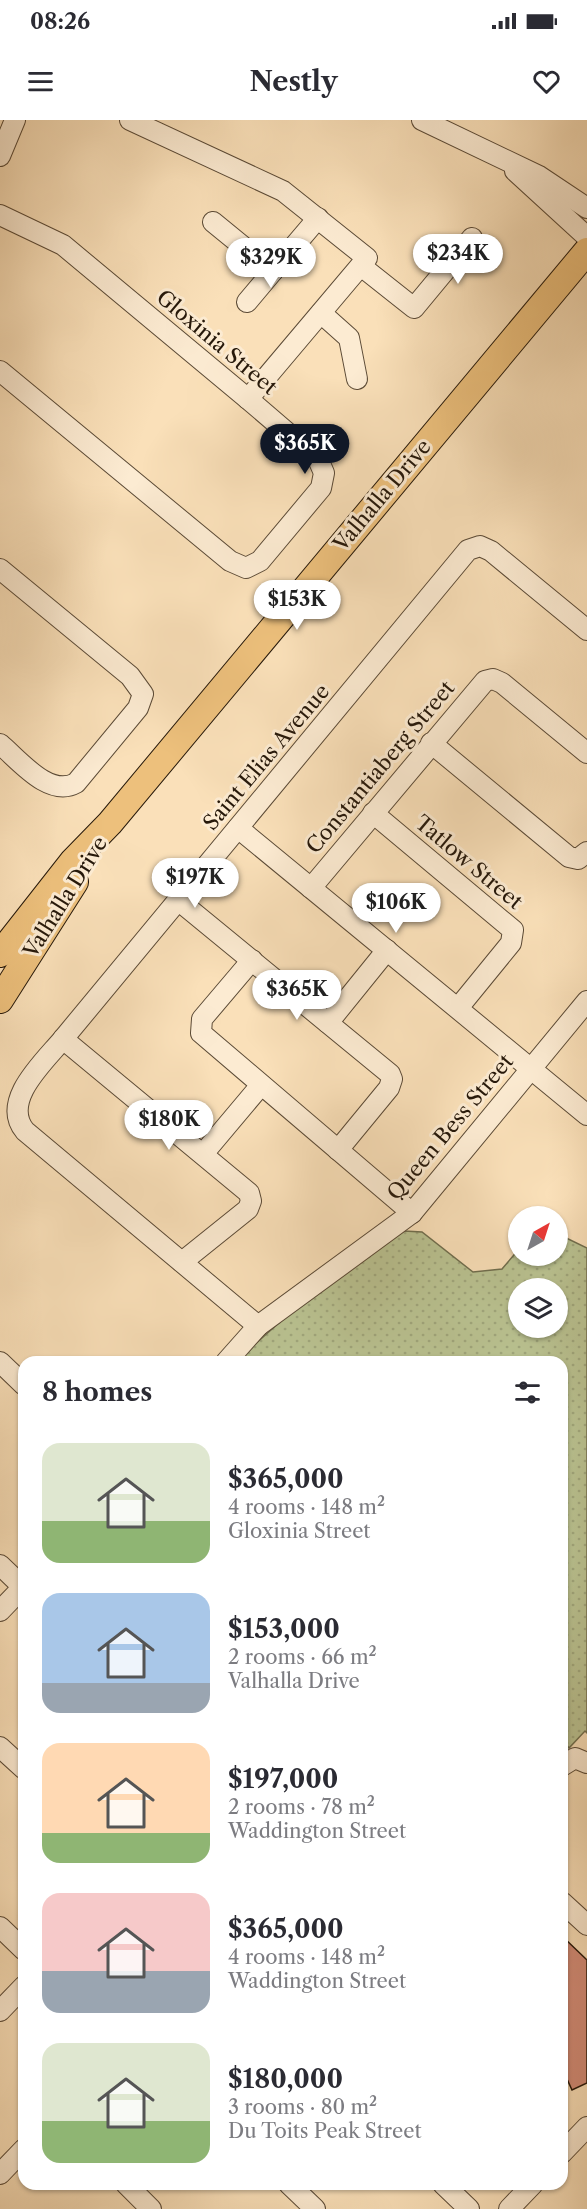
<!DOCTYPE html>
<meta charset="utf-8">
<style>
body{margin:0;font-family:"Libre Caslon Text",serif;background:#f7f7f7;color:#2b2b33;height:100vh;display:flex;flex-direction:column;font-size:22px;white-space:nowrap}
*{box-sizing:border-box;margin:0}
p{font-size:20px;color:#7c7c81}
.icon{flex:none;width:33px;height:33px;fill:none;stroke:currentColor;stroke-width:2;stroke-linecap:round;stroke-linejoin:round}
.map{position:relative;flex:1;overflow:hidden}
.drawer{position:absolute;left:18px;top:1236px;width:550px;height:834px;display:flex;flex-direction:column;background:#fff;border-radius:18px;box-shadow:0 2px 4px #0004}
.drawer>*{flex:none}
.needle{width:39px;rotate:39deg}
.tools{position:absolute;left:508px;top:1086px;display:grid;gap:12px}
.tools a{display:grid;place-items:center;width:60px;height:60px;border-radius:50%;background:#fff;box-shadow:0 2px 4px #0004;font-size:30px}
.price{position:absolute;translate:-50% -51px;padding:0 14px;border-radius:21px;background:#fff;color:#222;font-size:20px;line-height:39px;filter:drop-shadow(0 2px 3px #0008)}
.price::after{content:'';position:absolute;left:50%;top:36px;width:18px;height:14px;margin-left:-9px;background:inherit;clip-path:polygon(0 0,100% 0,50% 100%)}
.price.selected{background:#111827;color:#fff}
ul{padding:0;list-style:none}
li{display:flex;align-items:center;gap:18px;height:150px;padding:0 24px}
li span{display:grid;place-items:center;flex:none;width:168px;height:120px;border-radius:18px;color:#555}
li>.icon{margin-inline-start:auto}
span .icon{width:72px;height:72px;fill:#fffc;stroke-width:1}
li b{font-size:26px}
h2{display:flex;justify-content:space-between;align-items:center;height:72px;padding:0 24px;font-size:26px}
.status{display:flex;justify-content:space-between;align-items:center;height:42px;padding:0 30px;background:#fff;direction:ltr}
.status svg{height:16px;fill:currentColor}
header{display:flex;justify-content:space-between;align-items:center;height:78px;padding:0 24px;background:#fff;font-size:27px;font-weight:700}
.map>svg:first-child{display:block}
.park{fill:url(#park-dots);stroke:#706e4e;stroke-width:1.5;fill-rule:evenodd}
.building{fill:#d28c78;stroke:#26180a;stroke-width:1.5}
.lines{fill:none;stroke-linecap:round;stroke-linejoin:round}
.minor-casing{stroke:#5b4a36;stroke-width:22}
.major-casing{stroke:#26180a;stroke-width:28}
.minor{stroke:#fcebd2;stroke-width:20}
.major{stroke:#edc07c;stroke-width:26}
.labels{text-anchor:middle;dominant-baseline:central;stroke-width:6;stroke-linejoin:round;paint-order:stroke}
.street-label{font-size:21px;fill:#26180a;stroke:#fcebd2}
</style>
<div class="status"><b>08:26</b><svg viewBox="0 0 49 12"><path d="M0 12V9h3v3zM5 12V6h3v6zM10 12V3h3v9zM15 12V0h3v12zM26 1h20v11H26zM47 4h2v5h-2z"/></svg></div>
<header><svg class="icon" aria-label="menu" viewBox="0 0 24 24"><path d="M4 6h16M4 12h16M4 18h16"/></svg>Nestly<svg class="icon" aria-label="heart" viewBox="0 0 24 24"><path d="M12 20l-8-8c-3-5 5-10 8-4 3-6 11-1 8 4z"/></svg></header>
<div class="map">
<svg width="587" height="2089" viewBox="0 0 587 2089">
<defs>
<pattern id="park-dots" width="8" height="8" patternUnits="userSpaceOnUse" patternTransform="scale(1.5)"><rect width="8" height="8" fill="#bac392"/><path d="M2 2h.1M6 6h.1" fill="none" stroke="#a0a77d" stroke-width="1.8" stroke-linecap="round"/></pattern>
</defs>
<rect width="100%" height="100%" fill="#fae0b9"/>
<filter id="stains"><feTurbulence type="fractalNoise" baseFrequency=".00333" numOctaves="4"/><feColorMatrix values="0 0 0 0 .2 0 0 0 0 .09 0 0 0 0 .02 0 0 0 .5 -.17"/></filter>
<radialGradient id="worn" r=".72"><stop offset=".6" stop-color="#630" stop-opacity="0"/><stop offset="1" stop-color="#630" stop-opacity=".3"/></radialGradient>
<!-- park -->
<path class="park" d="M 404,1111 L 422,1112 L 473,1152 L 502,1149 L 519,1129 L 519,1136 L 558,1136 L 558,1114 L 587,1128 L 587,1613 L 585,1611 L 569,1628 L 565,1623 L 563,1626 L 562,1242 L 245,1242 L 244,1234 L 289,1194 ZM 519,1168 L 558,1168 L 558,1208 L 519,1208 Z"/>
<!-- building -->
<polygon class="building" points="562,1816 587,1840 587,1963 572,1970 562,1948"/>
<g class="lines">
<!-- minor casing -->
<g class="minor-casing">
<g id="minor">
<polyline points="130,0 283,71 367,138 248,279"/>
<polyline points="422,0 539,56 587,88"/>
<polyline points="0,36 15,0"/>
<polyline points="515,51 587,117"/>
<polyline points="0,95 63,125 248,279 318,339 324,353 321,368 260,441 246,448 230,441 0,251"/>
<polyline points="213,102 273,151 318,98"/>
<polyline points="361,146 414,188 472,118"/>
<polyline points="247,182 273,151"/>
<polyline points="321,193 349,218 357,259"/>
<path d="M 0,449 L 130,556 L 143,574 L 138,588 L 76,663 C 49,678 19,640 0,624"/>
<polyline points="431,623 569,737 578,739 587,732"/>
<polyline points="373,693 513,810 511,823 458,888"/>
<polyline points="238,708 587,995"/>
<polyline points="311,768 485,561 493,559 502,563 587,633"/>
<polyline points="178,780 390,954 392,959 389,968 338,1030"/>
<polyline points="252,840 202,899 201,913 412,1093"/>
<polyline points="328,903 387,830"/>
<polyline points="63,919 249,1073 251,1081 248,1089 182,1142"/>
<polyline points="203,1034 261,965"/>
<path d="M 258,1206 L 25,1011 C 0,981 44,942 63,919 L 468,430 L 480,426 L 491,431 L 587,510"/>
<polyline points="0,1242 24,1265"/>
<polyline points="226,1242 258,1206 412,1093 587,881"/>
<polyline points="0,1445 24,1468"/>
<polyline points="0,1491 24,1466"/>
<polyline points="0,1627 24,1649"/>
<polyline points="562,1646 575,1638 587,1643"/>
<polyline points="562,1782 587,1805"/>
<polyline points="0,1807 24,1830"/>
<polyline points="0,1891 24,1866"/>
<polyline points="562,2033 587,2007"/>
<polyline points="0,2054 24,2029"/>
<polyline points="126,2064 151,2089"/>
<polyline points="289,2064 315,2089"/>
<polyline points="443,2064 469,2089"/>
<polyline points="509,2089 533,2064"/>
</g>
</g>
<!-- major casing -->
<g class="major-casing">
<g id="major">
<polyline points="0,834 73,741 110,703 587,131"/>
<polyline points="0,880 75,762"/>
</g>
</g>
<!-- minor -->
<use href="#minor" class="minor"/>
<!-- major -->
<use href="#major" class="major"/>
</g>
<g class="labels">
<!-- street labels -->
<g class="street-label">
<text transform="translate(217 222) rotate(40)">Gloxinia Street</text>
<text transform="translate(382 375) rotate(-50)">Valhalla Drive</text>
<text transform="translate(266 637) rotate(-50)">Saint Elias Avenue</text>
<text transform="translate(380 647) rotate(-50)">Constantiaberg Street</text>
<text transform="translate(469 742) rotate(40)">Tatlow Street</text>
<text transform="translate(65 777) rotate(-58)">Valhalla Drive</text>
<text transform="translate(450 1007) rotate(-50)">Queen Bess Street</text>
</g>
</g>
<rect width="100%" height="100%" filter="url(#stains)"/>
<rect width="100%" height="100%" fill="url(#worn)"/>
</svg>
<div class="tools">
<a><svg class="needle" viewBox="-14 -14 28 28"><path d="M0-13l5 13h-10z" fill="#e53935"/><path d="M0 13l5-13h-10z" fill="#7c7c81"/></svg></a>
<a><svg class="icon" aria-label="layers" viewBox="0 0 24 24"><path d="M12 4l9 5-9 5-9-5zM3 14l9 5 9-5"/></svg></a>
</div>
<b class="price" style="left:458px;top:165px">$234K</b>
<b class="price" style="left:271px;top:169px">$329K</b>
<b class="price selected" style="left:305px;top:355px">$365K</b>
<b class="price" style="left:297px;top:511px">$153K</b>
<b class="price" style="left:195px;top:789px">$197K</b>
<b class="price" style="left:396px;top:814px">$106K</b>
<b class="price" style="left:297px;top:901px">$365K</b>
<b class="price" style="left:169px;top:1031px">$180K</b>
<section class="drawer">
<h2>8 homes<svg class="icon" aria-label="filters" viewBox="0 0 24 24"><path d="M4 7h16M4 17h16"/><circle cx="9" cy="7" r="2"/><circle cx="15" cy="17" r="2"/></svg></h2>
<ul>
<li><span style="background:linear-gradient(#dfe7d0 65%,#8fb573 0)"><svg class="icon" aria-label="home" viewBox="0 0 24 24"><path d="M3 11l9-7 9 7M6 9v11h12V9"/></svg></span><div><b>$365,000</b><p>4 rooms · 148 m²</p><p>Gloxinia Street</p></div></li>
<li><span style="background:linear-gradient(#a9c7e8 75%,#9aa5b1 0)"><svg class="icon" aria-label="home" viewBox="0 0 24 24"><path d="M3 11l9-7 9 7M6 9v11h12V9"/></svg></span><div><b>$153,000</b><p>2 rooms · 66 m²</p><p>Valhalla Drive</p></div></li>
<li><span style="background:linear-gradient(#ffd9b3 75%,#8fb573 0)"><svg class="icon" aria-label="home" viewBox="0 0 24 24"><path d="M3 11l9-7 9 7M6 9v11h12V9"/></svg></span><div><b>$197,000</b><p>2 rooms · 78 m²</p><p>Waddington Street</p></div></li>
<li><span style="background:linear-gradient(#f6c9c9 65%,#9aa5b1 0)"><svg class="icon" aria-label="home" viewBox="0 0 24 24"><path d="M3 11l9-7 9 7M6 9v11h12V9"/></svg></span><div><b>$365,000</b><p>4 rooms · 148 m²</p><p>Waddington Street</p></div></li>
<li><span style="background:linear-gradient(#dfe7d0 65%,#8fb573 0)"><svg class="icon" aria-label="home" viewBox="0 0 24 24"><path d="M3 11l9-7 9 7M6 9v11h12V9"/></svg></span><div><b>$180,000</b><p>3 rooms · 80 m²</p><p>Du Toits Peak Street</p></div></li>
</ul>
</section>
</div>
